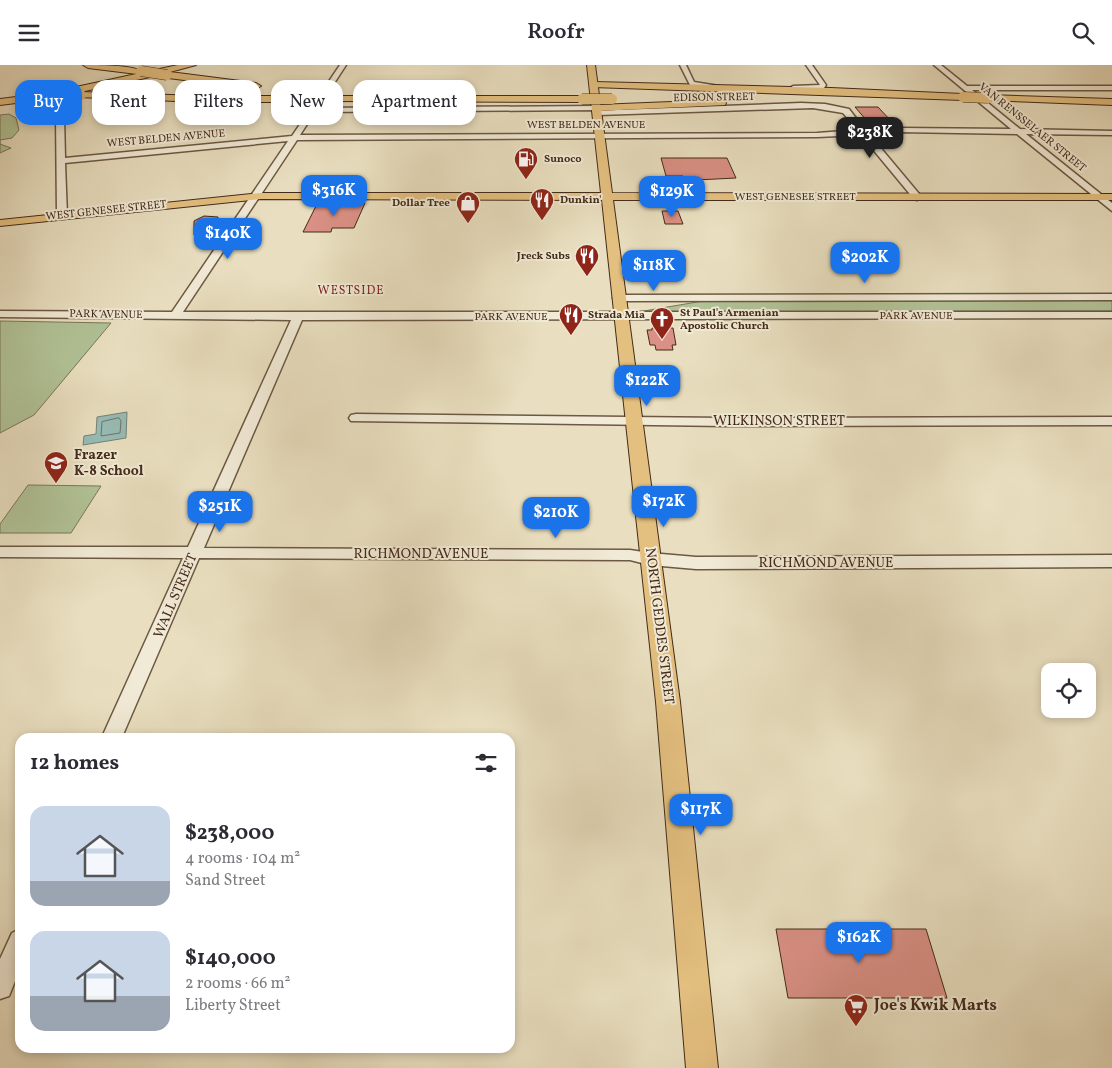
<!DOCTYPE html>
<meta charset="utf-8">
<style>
body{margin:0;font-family:Vollkorn,serif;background:#f2f2f3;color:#2b2b33;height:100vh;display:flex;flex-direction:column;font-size:19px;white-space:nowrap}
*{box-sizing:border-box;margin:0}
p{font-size:16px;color:#7c7c81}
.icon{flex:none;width:28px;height:28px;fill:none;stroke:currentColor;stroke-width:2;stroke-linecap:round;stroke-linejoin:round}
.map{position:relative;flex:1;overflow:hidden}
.panel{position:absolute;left:15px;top:668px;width:500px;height:320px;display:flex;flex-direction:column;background:#fff;border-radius:15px;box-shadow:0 2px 8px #0003}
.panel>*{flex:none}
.guide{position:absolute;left:15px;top:15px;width:500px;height:45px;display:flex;gap:10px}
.buttons{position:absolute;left:1041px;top:598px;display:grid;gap:10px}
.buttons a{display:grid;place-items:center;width:55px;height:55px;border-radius:10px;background:#fff;box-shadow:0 2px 8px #0003;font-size:25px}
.price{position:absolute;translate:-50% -42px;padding:0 11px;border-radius:10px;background:#1a73e8;color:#fff;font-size:16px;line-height:32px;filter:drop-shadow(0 1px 2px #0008)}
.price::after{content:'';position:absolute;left:50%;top:30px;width:15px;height:11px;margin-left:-8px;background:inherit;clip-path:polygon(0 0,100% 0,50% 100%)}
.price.active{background:#222;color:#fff}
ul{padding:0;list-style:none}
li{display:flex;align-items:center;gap:15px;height:125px;padding:0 15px}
li span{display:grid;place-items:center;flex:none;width:140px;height:100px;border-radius:15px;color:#555}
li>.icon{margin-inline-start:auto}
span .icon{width:60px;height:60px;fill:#fffc;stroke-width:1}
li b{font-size:21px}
h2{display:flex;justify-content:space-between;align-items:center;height:60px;padding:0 15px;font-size:21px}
.tag{padding:0 18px;border-radius:15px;background:#fff;box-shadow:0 2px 8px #0003;font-size:18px;line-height:45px}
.tag.active{background:#1a73e8;color:#fff}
header{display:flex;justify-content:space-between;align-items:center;height:65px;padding:0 15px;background:#fff;font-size:22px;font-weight:600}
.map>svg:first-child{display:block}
.green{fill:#b1c397;stroke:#7a7758}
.water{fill:#97bcb6;stroke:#758277}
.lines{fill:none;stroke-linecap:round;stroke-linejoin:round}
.shore{stroke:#6d7468;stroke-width:1}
.building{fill:#da9085;stroke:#432b19}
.minor-casing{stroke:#6c5843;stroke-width:3}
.major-casing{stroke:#432b19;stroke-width:2}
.highway-casing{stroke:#432b19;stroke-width:2}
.minor{fill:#f1ead6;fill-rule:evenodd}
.major{fill:#e4c080;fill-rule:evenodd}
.highway{fill:#e4c080;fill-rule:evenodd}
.highway-bridge-casing{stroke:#432b19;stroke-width:11;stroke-linecap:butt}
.highway-bridge{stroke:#e4c080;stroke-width:10}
.labels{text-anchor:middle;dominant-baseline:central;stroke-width:4;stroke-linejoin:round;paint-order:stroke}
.far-street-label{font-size:11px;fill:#432b19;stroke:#f1ead6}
.far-poi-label{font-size:11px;font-weight:bold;fill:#432b19;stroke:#f1ead6;text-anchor:start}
.far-neighbourhood-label{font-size:12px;letter-spacing:1px;fill:#7a1f14;stroke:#f1ead6}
.street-label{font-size:14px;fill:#432b19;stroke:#f1ead6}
.poi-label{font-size:14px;font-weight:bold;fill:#432b19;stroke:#f1ead6;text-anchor:start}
.near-poi-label{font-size:16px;font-weight:bold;fill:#432b19;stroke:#f1ead6;text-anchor:start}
</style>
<header><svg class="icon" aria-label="menu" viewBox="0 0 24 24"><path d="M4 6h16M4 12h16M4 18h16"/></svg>Roofr<svg class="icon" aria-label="search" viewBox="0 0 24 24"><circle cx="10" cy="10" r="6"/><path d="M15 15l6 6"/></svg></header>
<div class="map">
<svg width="1112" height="1003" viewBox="0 0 1112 1003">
<rect width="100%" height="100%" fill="#e9dfc0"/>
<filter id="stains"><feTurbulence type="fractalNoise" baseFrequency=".004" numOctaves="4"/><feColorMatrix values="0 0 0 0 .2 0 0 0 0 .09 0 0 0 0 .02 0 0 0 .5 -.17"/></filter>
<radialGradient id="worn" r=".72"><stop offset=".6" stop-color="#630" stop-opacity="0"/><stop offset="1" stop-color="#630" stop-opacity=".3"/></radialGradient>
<!-- green -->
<g class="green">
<polygon points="9,49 16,53 19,65 12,73 0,75 0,79 11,83 0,88 0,50"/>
<polygon points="1112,235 1112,246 638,247 703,236"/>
<polygon points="0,256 111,258 34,350 0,368"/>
<polygon points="28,420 101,421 71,468 0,468 0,459"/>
</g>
<!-- water -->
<polygon class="water" points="127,347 126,373 83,380 84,371 96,369 97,352"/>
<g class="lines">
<!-- shore -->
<polygon class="shore" points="119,353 121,356 120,368 101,371 102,357"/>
</g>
<!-- building -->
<g class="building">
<polygon points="855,42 878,42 891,56 867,56"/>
<polygon points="661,93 727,93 736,113 696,115 684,113 683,111 666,111"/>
<polygon points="348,138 365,138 354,163 332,163 331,167 303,167 317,139"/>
<polygon points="662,146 678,146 683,159 665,159"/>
<polygon points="204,151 218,152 218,167 194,170 194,156"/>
<polygon points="652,263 673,263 676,280 672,280 673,285 656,285 655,280 650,280 647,265 652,265"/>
<polygon points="776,864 926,864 947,933 788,933"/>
</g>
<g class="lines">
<!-- minor casing -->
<g class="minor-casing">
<g id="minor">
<polygon points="340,0 346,0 318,43 597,41 601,43 597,45 315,47 300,70 817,68 858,65 843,48 813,43 598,50 594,48 598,46 618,45 801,38 825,39 849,44 865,65 899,63 1011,64 934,0 941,0 967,21 1112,21 1112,25 972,25 1020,64 1112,66 1112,70 1026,69 1112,138 1112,146 1017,69 899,67 869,69 920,130 921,132 917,135 914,134 861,70 817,72 297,75 183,247 1112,247 1112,253 302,255 204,483 630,485 650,488 696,492 1112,490 1112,502 696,504 650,500 630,495 199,493 122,672 102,672 183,493 0,492 0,482 188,482 291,255 0,252 0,246 172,247 288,76 65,98 67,151 62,154 57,151 56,51 60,49 64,51 65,93 292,71"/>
<polygon points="680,0 686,0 694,17 719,21 716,23 690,20"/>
<polygon points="806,0 812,0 826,20 824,23 791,24 790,23 793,21 820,20"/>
<polygon points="1112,229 1112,235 618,236 613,233 618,230"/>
<polygon points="356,349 726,353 1112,352 1112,360 726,361 351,356 349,353 351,350"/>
<polygon points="20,864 20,904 9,931 0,934 0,894 12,868"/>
</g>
</g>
<!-- major casing -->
<g class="major-casing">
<polygon id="major" points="587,0 595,0 612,128 1112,129 1112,135 613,135 680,637 718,1003 686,1003 656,637 602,135 261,134 0,161 0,155 261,128 601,128"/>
</g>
<!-- highway casing -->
<g class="highway-casing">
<g id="highway">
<path d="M 83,0 C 98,0 131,0 142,6 L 137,9 L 88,3 Z"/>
<polygon points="178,0 196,0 170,7 256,18 261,21 256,24 168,13 165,12 164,9 48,34 0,40 0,34 48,28"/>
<polygon points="595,17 831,23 963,29 968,32 963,35 592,22 590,20"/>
<polygon points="81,27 201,31 309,31 314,34 309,37 201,37 77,32 77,28"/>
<polygon points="988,30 1112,34 1112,40 984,35 983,33"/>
<polygon points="330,31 582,31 587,34 582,37 326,36 326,32"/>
<polygon points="721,35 725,36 726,38 725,40 597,46 592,43 597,40"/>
</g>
</g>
<!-- minor -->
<use href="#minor" class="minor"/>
<!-- major -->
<use href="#major" class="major"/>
<!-- highway -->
<use href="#highway" class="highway"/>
<!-- highway-bridge casing -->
<g class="highway-bridge-casing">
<g id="highway-bridge">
<polyline points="141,6 167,10"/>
<polyline points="37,27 81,30"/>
<polyline points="963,32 988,33"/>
<polyline points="309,34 330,34"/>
<polyline points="582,34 612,34"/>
</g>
</g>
<!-- highway-bridge -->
<use href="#highway-bridge" class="highway-bridge"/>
</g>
<!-- icons -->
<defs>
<g id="fuel-pin" transform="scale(1.25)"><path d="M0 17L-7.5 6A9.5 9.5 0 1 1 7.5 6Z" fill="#8f2418" stroke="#f1ead6"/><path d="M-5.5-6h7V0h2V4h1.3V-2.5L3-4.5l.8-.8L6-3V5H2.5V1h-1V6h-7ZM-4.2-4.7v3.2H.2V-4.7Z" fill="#fff"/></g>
<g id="restaurant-pin" transform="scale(1.25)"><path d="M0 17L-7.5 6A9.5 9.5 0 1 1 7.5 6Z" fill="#8f2418" stroke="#f1ead6"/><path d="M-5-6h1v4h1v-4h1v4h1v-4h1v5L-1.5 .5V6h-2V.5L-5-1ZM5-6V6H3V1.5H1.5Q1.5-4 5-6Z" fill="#fff"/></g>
<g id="shop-pin" transform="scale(1.25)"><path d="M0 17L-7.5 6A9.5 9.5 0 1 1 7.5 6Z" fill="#8f2418" stroke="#f1ead6"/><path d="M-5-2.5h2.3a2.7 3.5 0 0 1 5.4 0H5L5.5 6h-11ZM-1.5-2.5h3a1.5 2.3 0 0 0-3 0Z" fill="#fff"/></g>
<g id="church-pin" transform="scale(1.25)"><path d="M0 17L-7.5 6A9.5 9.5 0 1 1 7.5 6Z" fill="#8f2418" stroke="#f1ead6"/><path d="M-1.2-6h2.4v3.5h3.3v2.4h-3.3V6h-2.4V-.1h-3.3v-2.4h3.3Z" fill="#fff"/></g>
<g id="school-pin" transform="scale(1.25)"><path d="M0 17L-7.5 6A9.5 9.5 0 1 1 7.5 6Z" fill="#8f2418" stroke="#f1ead6"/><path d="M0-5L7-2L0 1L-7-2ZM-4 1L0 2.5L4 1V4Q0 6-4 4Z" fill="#fff"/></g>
<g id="supermarket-pin" transform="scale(1.25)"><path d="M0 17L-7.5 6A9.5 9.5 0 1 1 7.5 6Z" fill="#8f2418" stroke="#f1ead6"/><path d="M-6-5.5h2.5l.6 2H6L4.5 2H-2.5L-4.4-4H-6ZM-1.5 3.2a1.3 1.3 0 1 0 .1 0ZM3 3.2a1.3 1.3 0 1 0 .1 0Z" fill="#fff"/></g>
</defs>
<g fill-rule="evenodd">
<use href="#fuel-pin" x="526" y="94"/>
<use href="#restaurant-pin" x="542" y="135"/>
<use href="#shop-pin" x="468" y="138"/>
<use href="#restaurant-pin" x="587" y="191"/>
<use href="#restaurant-pin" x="571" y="250"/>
<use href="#church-pin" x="662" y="254"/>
<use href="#school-pin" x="56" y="398"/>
<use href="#supermarket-pin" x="856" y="941"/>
</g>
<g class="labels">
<!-- far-street labels -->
<g class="far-street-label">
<text transform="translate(714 33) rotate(-1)">EDISON STREET</text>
<text x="586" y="60">WEST BELDEN AVENUE</text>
<text transform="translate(1032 63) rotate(39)">VAN RENSSELAER STREET</text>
<text transform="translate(166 74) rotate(-5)">WEST BELDEN AVENUE</text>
<text x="795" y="132">WEST GENESEE STREET</text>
<text transform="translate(106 146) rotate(-6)">WEST GENESEE STREET</text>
<text transform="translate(106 250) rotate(1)">PARK AVENUE</text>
<text x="916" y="251">PARK AVENUE</text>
<text x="511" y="252">PARK AVENUE</text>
</g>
<!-- far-poi labels -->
<g class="far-poi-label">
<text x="544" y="94">Sunoco</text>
<text x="560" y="135">Dunkin'</text>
<text x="450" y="138" text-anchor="end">Dollar Tree</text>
<text x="570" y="191" text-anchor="end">Jreck Subs</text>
<text x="680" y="248">St Paul's Armenian<tspan x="680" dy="13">Apostolic Church</tspan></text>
<text x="588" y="250">Strada Mia</text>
</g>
<!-- far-neighbourhood labels -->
<g class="far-neighbourhood-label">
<text x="351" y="226">WESTSIDE</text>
</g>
<!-- street labels -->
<g class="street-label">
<text x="779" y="356">WILKINSON STREET</text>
<text x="421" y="489">RICHMOND AVENUE</text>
<text x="826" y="498">RICHMOND AVENUE</text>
<text transform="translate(176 531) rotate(-67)">WALL STREET</text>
<text transform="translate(659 561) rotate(83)">NORTH GEDDES STREET</text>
</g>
<!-- poi labels -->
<g class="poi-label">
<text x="74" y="390">Frazer<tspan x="74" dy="16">K-8 School</tspan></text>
</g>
<!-- near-poi labels -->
<g class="near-poi-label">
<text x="874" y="941">Joe's Kwik Marts</text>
</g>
</g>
<rect width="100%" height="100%" filter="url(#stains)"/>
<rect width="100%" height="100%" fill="url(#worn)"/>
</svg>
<div class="buttons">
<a><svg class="icon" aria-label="locate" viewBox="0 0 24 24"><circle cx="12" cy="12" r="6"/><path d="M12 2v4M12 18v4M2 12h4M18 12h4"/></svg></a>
</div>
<b class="price active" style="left:870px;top:94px">$238K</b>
<b class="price" style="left:334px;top:152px">$316K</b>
<b class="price" style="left:672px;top:153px">$129K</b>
<b class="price" style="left:228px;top:195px">$140K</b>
<b class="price" style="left:865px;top:219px">$202K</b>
<b class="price" style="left:654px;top:227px">$118K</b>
<b class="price" style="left:647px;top:342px">$122K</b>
<b class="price" style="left:664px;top:463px">$172K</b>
<b class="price" style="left:220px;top:468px">$251K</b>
<b class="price" style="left:556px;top:474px">$210K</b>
<b class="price" style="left:701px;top:771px">$117K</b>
<b class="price" style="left:859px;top:899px">$162K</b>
<div class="guide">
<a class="tag active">Buy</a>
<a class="tag">Rent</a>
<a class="tag">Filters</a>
<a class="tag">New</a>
<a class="tag">Apartment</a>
</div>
<section class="panel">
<h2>12 homes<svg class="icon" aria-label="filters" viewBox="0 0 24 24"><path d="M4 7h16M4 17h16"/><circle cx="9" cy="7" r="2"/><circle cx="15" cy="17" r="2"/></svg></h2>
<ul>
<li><span style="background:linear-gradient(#c9d6e8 75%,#9aa5b1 0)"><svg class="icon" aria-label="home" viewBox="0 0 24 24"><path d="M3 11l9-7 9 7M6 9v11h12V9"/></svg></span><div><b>$238,000</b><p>4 rooms · 104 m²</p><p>Sand Street</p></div></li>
<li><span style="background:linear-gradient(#c9d6e8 65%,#9aa5b1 0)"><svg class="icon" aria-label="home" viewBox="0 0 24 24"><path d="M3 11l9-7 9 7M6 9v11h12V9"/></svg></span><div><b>$140,000</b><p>2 rooms · 66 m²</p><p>Liberty Street</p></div></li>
</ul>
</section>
</div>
